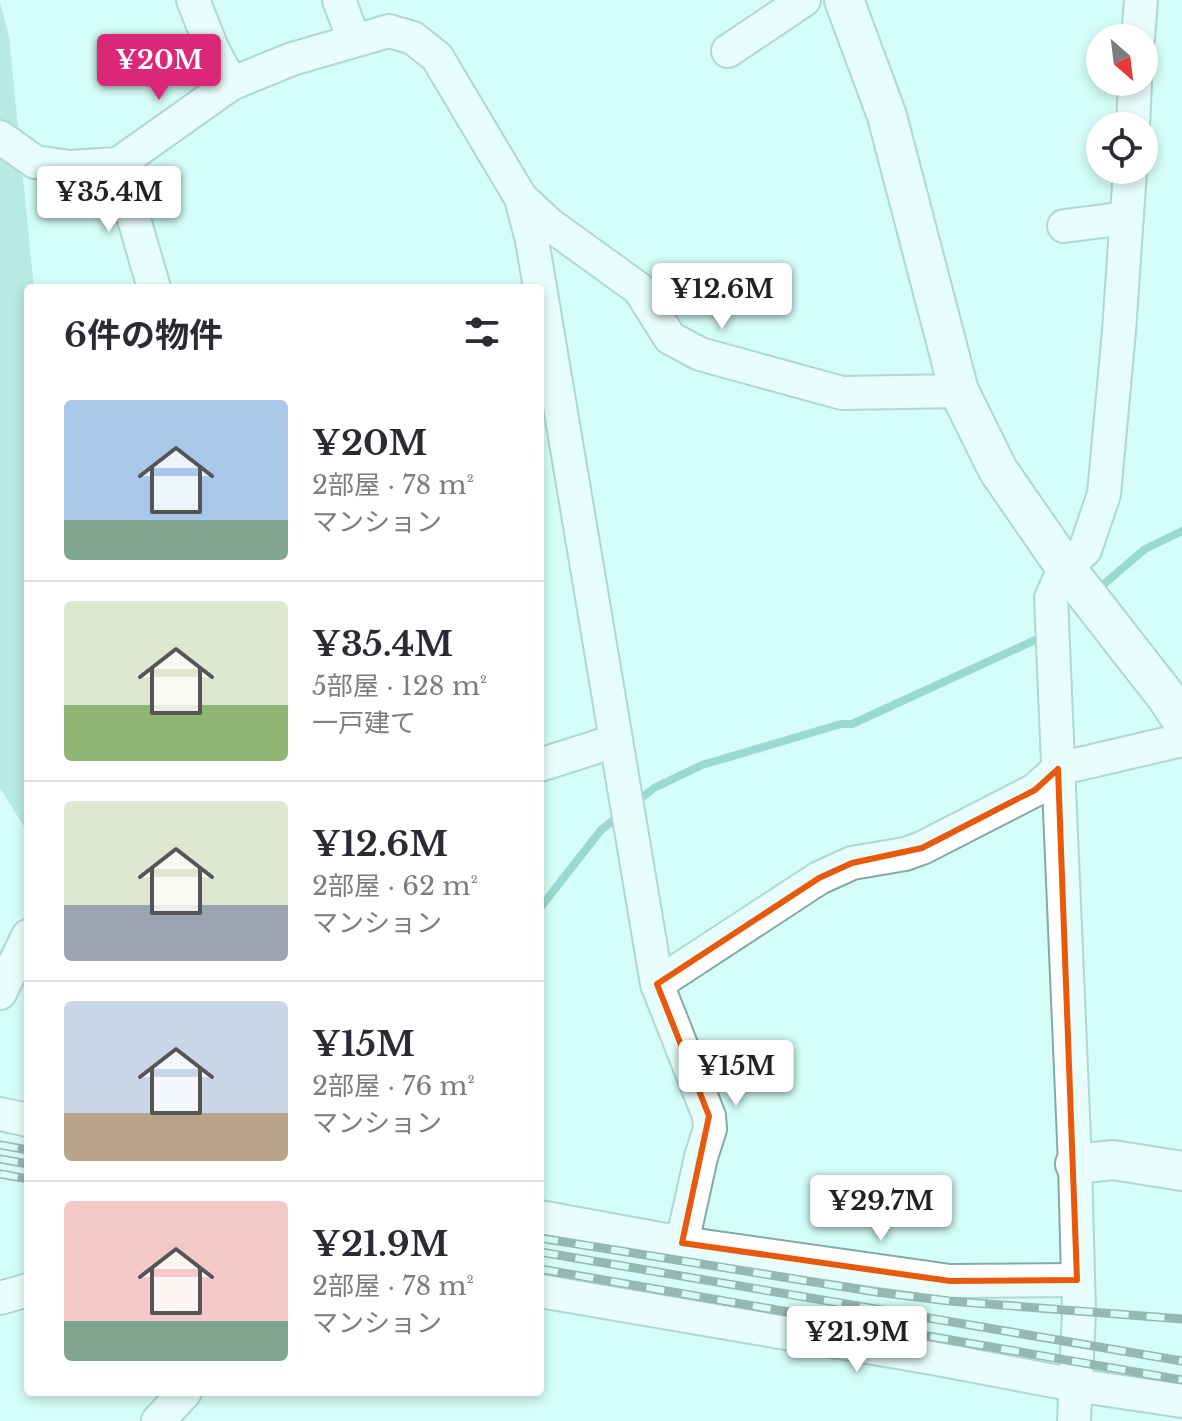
<!DOCTYPE html>
<html lang="ja">
<meta charset="utf-8">
<style>
body{margin:0;font-family:"Libre Baskerville","Noto Sans JP",serif;background:#f7f7f7;color:#2b2b33;height:100vh;display:flex;flex-direction:column;font-size:30px;white-space:nowrap}
*{box-sizing:border-box;margin:0}
p{font-size:26px;color:#7c7c81}
.icon{flex:none;width:44px;height:44px;fill:none;stroke:currentColor;stroke-width:2;stroke-linecap:round;stroke-linejoin:round}
.map{position:relative;flex:1;overflow:hidden}
.side{position:absolute;left:24px;top:284px;width:520px;height:1112px;display:flex;flex-direction:column;background:#fff;border-radius:8px;box-shadow:0 4px 12px #0003}
.side>*{flex:none}
.needle{width:52px;rotate:152deg}
.controls{position:absolute;left:1086px;top:24px;display:grid;gap:16px}
.controls a{display:grid;place-items:center;width:72px;height:72px;border-radius:50%;background:#fff;box-shadow:0 4px 12px #0003;font-size:40px}
.price{position:absolute;translate:-50% -68px;padding:0 18px;border-radius:8px;background:#fff;color:#222;font-size:26px;line-height:52px;filter:drop-shadow(0 2px 4px #0008)}
.price::after{content:'';position:absolute;left:50%;top:48px;width:24px;height:18px;margin-left:-12px;background:inherit;clip-path:polygon(0 0,100% 0,50% 100%)}
.price.current{background:#db2777;color:#fff}
ul{padding:0;list-style:none}
li{display:flex;align-items:center;gap:24px;height:200px;padding:0 40px}
li+li{border-top:2px solid #e1e1e2}
li span{display:grid;place-items:center;flex:none;width:224px;height:160px;border-radius:8px;color:#555}
li>.icon{margin-inline-start:auto}
span .icon{width:96px;height:96px;fill:#fffc;stroke-width:1}
li b{font-size:34px}
h2{display:flex;justify-content:space-between;align-items:center;height:96px;padding:0 40px;font-size:34px}
.map>svg:first-child{display:block}
.green{fill:#98d2c9}
.lines{fill:none;stroke-linecap:round;stroke-linejoin:round}
.stream{stroke:#52aea3;stroke-width:8}
.minor-casing{stroke:#83aba5;stroke-width:36}
.tertiary-casing{stroke:#83aba5;stroke-width:42}
.minor{stroke:#fff;stroke-width:32}
.tertiary{stroke:#fff;stroke-width:38}
.rail-casing{stroke:#4d6561;stroke-width:9}
.rail{stroke:#d4fef7;stroke-width:6;stroke-dasharray:18;stroke-linecap:butt}
.marked{fill:none;stroke:#e8590c;stroke-width:6;stroke-linejoin:round}
</style>
<div class="map">
<svg width="1182" height="1421" viewBox="0 0 1182 1421">
<rect width="100%" height="100%" fill="#d4fef7"/>
<!-- green -->
<polygon class="green" points="0,2 9,36 34,288 28,288 28,833 0,788"/>
<g class="lines">
<!-- stream -->
<g class="stream">
<polyline points="1097,590 1145,549 1182,531"/>
<polyline points="634,804 654,788 702,765 841,724 852,724 1044,636"/>
<polyline points="540,908 601,830 620,815"/>
</g>
<!-- minor casing -->
<g class="minor-casing">
<g id="minor">
<polyline points="193,0 212,48 231,84"/>
<polyline points="339,0 354,40"/>
<polyline points="1138,38 1141,0"/>
<polyline points="728,51 804,0"/>
<polyline points="1133,126 1135,82"/>
<polyline points="0,137 35,162 69,167 118,164 231,84 292,59 389,31 413,38 437,57 521,198 532,240 657,984 709,1116 710,1129 701,1157 682,1243"/>
<polyline points="118,164 154,288"/>
<polyline points="521,198 549,224 639,289 670,338 700,354 842,393 959,391"/>
<polyline points="1064,226 1127,218"/>
<polyline points="540,765 615,741"/>
<polyline points="657,984 819,878 852,863 905,854 922,848 1035,790 1058,769 1182,740"/>
<polyline points="0,993 28,936"/>
<polyline points="0,1114 28,1120"/>
<polyline points="540,1217 682,1243 950,1281 1077,1280"/>
<polyline points="540,1291 932,1358 1075,1385 1182,1401"/>
<polyline points="0,1298 28,1290"/>
<polyline points="158,1421 185,1392"/>
<polyline points="1074,1421 1079,1313 1075,1164 1051,598 1065,567 1085,550 1104,494 1119,331 1130,170"/>
</g>
</g>
<!-- tertiary casing -->
<g class="tertiary-casing">
<g id="tertiary">
<polyline points="844,0 887,116 959,391 998,470 1065,567 1168,699 1182,721"/>
<polyline points="1075,1164 1113,1160 1182,1171"/>
</g>
</g>
<!-- minor -->
<use href="#minor" class="minor"/>
<!-- tertiary -->
<use href="#tertiary" class="tertiary"/>
<!-- rail casing -->
<g class="rail-casing">
<g id="rail">
<polyline points="0,1145 28,1150"/>
<polyline points="0,1159 28,1164"/>
<polyline points="0,1174 28,1179"/>
<polyline points="540,1238 876,1292 949,1301 1182,1319"/>
<polyline points="540,1252 1182,1361"/>
<polyline points="540,1269 1182,1380"/>
</g>
</g>
<!-- rail -->
<use href="#rail" class="rail"/>
</g>
<!-- marked area -->
<path d="M0 0H1182V1421H0ZM 1058,769 L 1077,1280 L 950,1281 L 682,1243 L 709,1116 L 657,984 L 819,878 L 852,863 L 922,848 L 1035,790 Z" fill="#d4fef7" fill-opacity=".55" fill-rule="evenodd"/>
<path class="marked" d="M 1058,769 L 1077,1280 L 950,1281 L 682,1243 L 709,1116 L 657,984 L 819,878 L 852,863 L 922,848 L 1035,790 Z"/>
</svg>
<div class="controls">
<a><svg class="needle" viewBox="-14 -14 28 28"><path d="M0-13l5 13h-10z" fill="#e53935"/><path d="M0 13l5-13h-10z" fill="#7c7c81"/></svg></a>
<a><svg class="icon" aria-label="locate" viewBox="0 0 24 24"><circle cx="12" cy="12" r="6"/><path d="M12 2v4M12 18v4M2 12h4M18 12h4"/></svg></a>
</div>
<b class="price current" style="left:159px;top:102px">¥20M</b>
<b class="price" style="left:109px;top:234px">¥35.4M</b>
<b class="price" style="left:722px;top:331px">¥12.6M</b>
<b class="price" style="left:736px;top:1108px">¥15M</b>
<b class="price" style="left:881px;top:1243px">¥29.7M</b>
<b class="price" style="left:857px;top:1374px">¥21.9M</b>
<section class="side">
<h2>6件の物件<svg class="icon" aria-label="filters" viewBox="0 0 24 24"><path d="M4 7h16M4 17h16"/><circle cx="9" cy="7" r="2"/><circle cx="15" cy="17" r="2"/></svg></h2>
<ul>
<li><span style="background:linear-gradient(#a9c7e8 75%,#7fa58c 0)"><svg class="icon" aria-label="home" viewBox="0 0 24 24"><path d="M3 11l9-7 9 7M6 9v11h12V9"/></svg></span><div><b>¥20M</b><p>2部屋 · 78 m²</p><p>マンション</p></div></li>
<li><span style="background:linear-gradient(#dfe7d0 65%,#8fb573 0)"><svg class="icon" aria-label="home" viewBox="0 0 24 24"><path d="M3 11l9-7 9 7M6 9v11h12V9"/></svg></span><div><b>¥35.4M</b><p>5部屋 · 128 m²</p><p>一戸建て</p></div></li>
<li><span style="background:linear-gradient(#dfe7d0 65%,#9aa5b1 0)"><svg class="icon" aria-label="home" viewBox="0 0 24 24"><path d="M3 11l9-7 9 7M6 9v11h12V9"/></svg></span><div><b>¥12.6M</b><p>2部屋 · 62 m²</p><p>マンション</p></div></li>
<li><span style="background:linear-gradient(#c9d6e8 70%,#b9a48a 0)"><svg class="icon" aria-label="home" viewBox="0 0 24 24"><path d="M3 11l9-7 9 7M6 9v11h12V9"/></svg></span><div><b>¥15M</b><p>2部屋 · 76 m²</p><p>マンション</p></div></li>
<li><span style="background:linear-gradient(#f6c9c9 75%,#7fa58c 0)"><svg class="icon" aria-label="home" viewBox="0 0 24 24"><path d="M3 11l9-7 9 7M6 9v11h12V9"/></svg></span><div><b>¥21.9M</b><p>2部屋 · 78 m²</p><p>マンション</p></div></li>
</ul>
</section>
</div>
